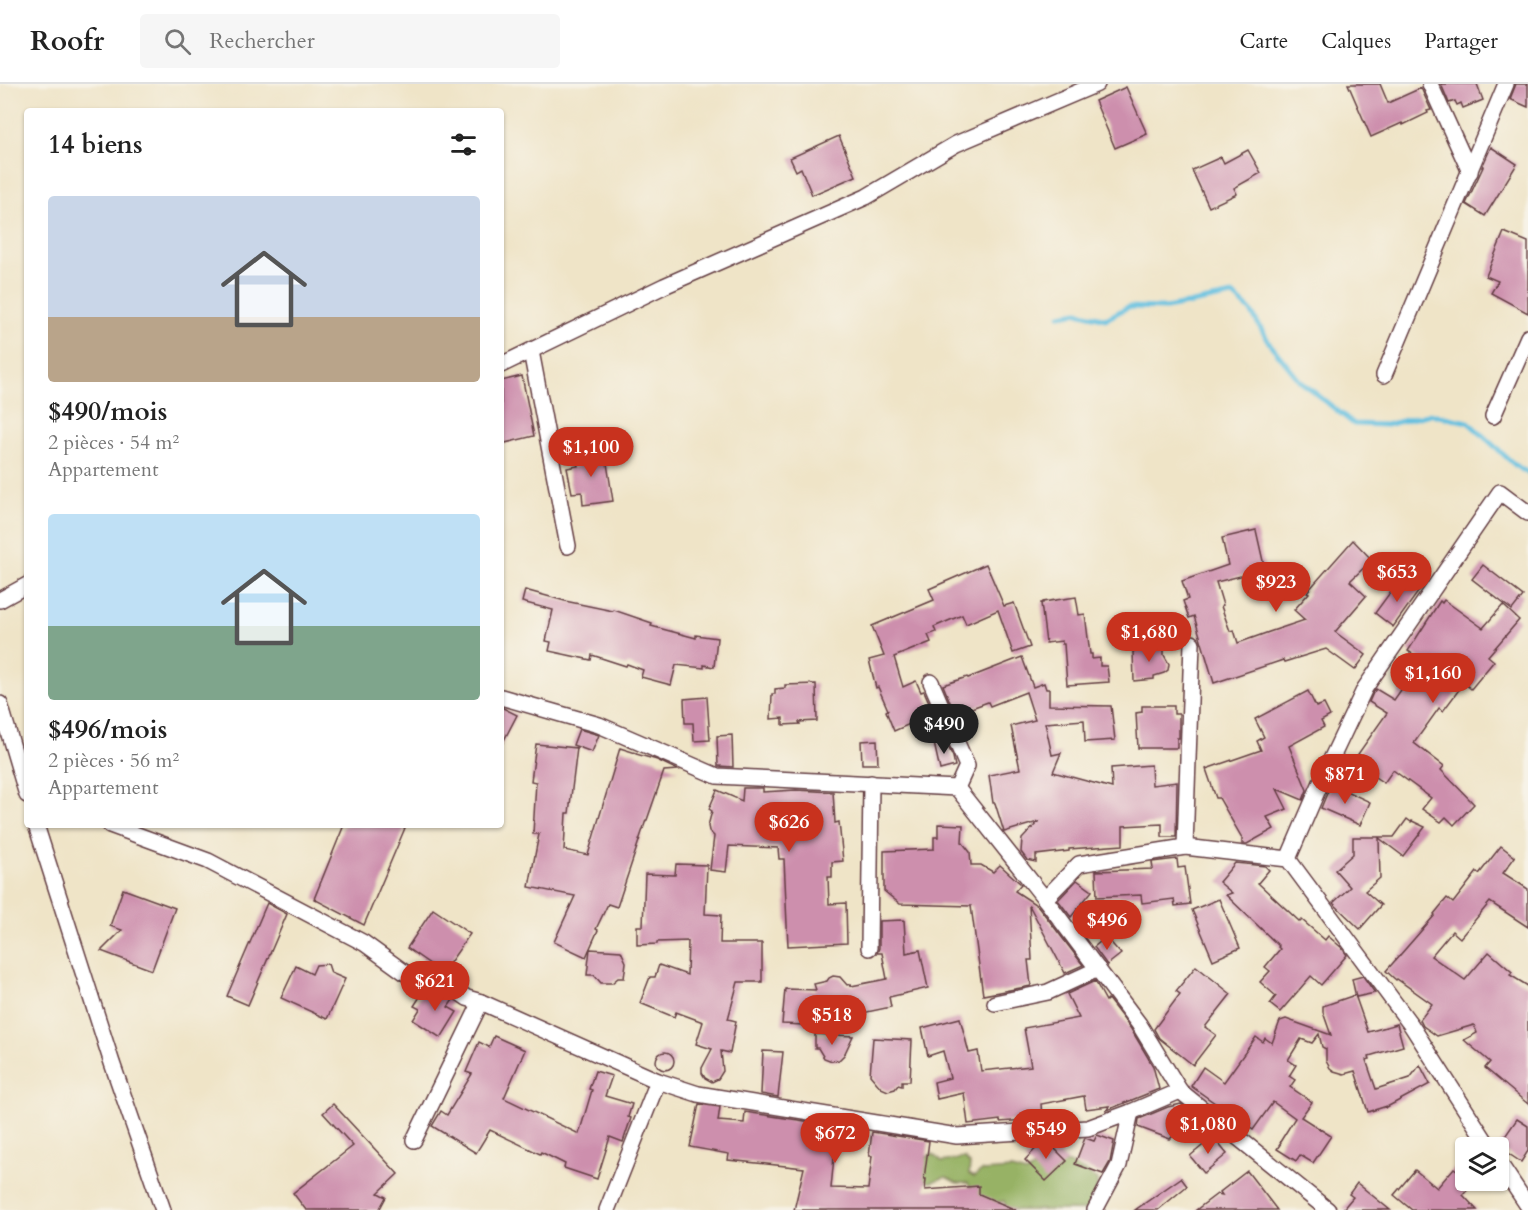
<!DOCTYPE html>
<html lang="fr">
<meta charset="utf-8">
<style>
body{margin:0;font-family:Cardo,serif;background:#f6f6f6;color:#222;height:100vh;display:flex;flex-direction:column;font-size:22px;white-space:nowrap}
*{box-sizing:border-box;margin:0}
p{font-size:20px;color:#767676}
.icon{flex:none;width:33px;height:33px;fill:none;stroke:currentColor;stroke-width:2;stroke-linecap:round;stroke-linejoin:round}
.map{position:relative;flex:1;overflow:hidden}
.panel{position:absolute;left:24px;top:24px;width:480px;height:720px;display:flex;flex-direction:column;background:#fff;border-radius:6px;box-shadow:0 2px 4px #0004}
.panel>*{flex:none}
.controls{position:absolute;left:1455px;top:1053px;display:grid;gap:12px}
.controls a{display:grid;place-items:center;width:54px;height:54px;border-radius:6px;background:#fff;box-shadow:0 2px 4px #0004;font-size:30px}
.price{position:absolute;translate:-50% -51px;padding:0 14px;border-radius:21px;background:#c8321e;color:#fff;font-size:20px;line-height:39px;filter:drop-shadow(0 2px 3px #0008)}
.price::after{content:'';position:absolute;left:50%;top:36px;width:18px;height:14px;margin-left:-9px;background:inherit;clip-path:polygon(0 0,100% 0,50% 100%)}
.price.selected{background:#222;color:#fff}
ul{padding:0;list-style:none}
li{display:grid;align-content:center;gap:12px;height:318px;padding:0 24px}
li span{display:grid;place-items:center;height:186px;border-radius:6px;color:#555}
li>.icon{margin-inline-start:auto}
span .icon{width:108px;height:108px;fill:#fffc;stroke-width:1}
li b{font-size:26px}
h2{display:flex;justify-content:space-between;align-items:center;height:72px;padding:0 24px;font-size:26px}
header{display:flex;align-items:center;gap:36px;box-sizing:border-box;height:84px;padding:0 30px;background:#fff;border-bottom:2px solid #e0e0e0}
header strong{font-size:28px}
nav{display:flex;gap:33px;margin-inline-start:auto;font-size:21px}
.search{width:420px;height:54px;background:#f6f6f6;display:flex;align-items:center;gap:15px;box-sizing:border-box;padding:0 21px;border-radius:6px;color:#767676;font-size:22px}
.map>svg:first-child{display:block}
.forest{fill:#97b265;stroke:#706848;stroke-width:1.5}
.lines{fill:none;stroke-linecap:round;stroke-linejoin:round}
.stream{stroke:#62c0e0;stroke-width:5}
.building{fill:#cd8fad}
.street-casing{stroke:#633d42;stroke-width:18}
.street{stroke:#fff;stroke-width:15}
</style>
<header>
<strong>Roofr</strong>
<div class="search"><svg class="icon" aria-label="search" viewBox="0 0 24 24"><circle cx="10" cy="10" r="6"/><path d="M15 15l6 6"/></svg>Rechercher</div>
<nav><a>Carte</a><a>Calques</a><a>Partager</a></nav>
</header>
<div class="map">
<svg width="1528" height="1126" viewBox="0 0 1528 1126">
<rect width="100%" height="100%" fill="#f7f3e8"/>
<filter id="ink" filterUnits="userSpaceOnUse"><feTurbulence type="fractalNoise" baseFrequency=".0167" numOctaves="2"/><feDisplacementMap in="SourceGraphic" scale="12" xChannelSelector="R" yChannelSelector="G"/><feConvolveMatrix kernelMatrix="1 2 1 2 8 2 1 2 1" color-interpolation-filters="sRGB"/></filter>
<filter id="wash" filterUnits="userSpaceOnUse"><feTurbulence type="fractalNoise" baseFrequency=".008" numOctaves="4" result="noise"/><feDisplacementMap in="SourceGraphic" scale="24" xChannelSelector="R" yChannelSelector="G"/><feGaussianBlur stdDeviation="1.35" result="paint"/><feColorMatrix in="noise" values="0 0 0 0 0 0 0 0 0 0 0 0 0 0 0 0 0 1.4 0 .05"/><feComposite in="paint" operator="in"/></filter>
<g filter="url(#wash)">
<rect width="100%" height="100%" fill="#efe4c7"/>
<!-- forest -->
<polygon class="forest" points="933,1070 942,1078 964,1074 970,1080 969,1090 974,1093 982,1087 998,1086 1011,1085 1026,1089 1039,1082 1054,1079 1069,1080 1088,1089 1097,1096 1097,1109 1090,1126 1007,1126 1004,1117 991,1120 972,1107 968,1099 957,1099 946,1093 931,1098 923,1098 923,1075"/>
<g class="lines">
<!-- stream -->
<polyline class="stream" points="1060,231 1078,228 1106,235 1128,223 1166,224 1233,211 1250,226 1270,260 1300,297 1354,340 1386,341 1430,330 1468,338 1516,382 1528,389"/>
</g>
<g id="blocks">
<!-- building -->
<g class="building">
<polygon points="1348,0 1380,0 1388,19 1421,4 1431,26 1427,27 1428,29 1403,41 1402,39 1371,53"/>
<polygon points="1441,0 1477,0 1483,16 1463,24 1461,19 1457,21 1455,17 1449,19"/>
<polygon points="1516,0 1528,0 1528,23 1510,15"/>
<polygon points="1126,3 1147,50 1115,64 1095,17"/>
<polygon points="839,52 856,92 812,111 801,84 796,87 790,74"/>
<polygon points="1491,63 1517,80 1485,132 1466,120 1483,83 1482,83"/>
<polygon points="1248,66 1261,89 1234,104 1237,110 1209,123 1192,86 1221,73 1224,79"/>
<polygon points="1504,148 1528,158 1528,229 1491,209 1498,197 1486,192"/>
<polygon points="522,292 534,352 501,360 501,297"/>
<polygon points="605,367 613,417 583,421 582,408 572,409 567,384 578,382 576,372"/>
<polygon points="1256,446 1265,486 1216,498 1223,521 1221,522 1230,547 1234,546 1238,559 1269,548 1305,536 1294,526 1309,509 1307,508 1353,456 1372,476 1350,497 1366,512 1335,548 1366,571 1355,586 1326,565 1284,578 1283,576 1214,599 1194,532 1189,534 1183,517 1188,515 1182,497 1228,481 1222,454"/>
<polygon points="986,480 1004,522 1014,519 1030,563 1013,569 998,526 966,540 962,531 934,543 936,548 928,551 931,558 894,573 903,603 916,597 921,608 924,607 931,623 916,630 919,636 894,647 886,627 888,626 878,603 876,604 869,576 884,572 872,542 934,516 929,505"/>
<polygon points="1483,481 1523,512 1512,526 1472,495"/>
<polygon points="1409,496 1421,504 1393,543 1375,529 1397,499 1404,504"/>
<polygon points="525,506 565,517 613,527 614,526 652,539 651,542 696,554 696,551 717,554 714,583 704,581 704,584 676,581 671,601 641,593 643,586 627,580 626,582 592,571 591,576 549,567 551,558 546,557 553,526 522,518"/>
<polygon points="1076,513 1079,531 1085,530 1090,570 1092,570 1092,575 1100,574 1100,582 1107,582 1109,598 1067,601 1064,560 1062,560 1062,557 1046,559 1041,519 1043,519 1043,518"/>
<polygon points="1444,516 1483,544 1503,521 1519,536 1488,572 1494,577 1471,605 1464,599 1443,627 1439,624 1414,659 1444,682 1441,686 1474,720 1454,741 1446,733 1441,738 1422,725 1431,714 1393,686 1384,699 1357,681 1362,673 1358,670 1387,629 1369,618 1373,609 1376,605 1394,616 1422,576 1408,567 1440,517 1442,519"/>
<polygon points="1164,562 1164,571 1169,580 1168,586 1164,589 1154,592 1154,595 1134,597 1133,567 1136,567 1136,563"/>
<polygon points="1022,573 1033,603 1044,599 1046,605 1049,605 1049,621 1111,622 1115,656 1085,658 1084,636 1045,639 1052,671 1061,669 1053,688 1112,704 1111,684 1151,681 1152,701 1177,698 1176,753 1162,753 1162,740 1123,742 1123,761 1069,765 1069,767 1036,771 1036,778 1027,776 1021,768 1022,755 1038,738 1004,748 995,719 993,719 989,691 1020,685 1011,642 1035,636 1026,608 990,622 988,618 955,630 943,601 967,593 968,594"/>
<polygon points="816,600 817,637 799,638 800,640 783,641 783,634 771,635 772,610 775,610 775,605 785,604 785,601"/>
<polygon points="1308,607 1316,623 1324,620 1330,632 1321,637 1324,643 1289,662 1307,706 1303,716 1277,705 1287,725 1267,733 1274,745 1247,760 1242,760 1242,754 1219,714 1216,714 1206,685 1261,666 1257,657 1264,653 1255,635"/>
<polygon points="707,613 710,656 694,657 693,639 685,639 684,615"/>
<polygon points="1142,622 1174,622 1174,630 1179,630 1179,654 1177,654 1177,664 1138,664 1136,629 1142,628"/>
<polygon points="501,623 517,631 501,662"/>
<polygon points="579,645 599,651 592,668 573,661"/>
<polygon points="732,651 733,683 719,682 718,682 717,652"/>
<polygon points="877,656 878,680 862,680 861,657"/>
<polygon points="945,656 953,673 955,682 940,686 934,659"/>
<polygon points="536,660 577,664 569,729 566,729 564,766 588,771 620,664 636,669 636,670 657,676 678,686 664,687 647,736 646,736 617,823 608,820 596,845 598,846 586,873 554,858 575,812 529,803 539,750 533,750 536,698 531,697"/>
<polygon points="1331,700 1370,718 1360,741 1321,724"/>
<polygon points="743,704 763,704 763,708 796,706 833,708 835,739 839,738 843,777 832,778 832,793 828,793 829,820 846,819 847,859 788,862 784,775 779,775 778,764 729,762 726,788 710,786 714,752 709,747 708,742 712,727 709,725 717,706 742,717"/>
<polygon points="1407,735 1411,738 1412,737 1425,743 1403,772 1379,754 1380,794 1365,807 1381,821 1360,845 1333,819 1350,803 1335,786 1353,770 1353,753 1394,753"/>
<polygon points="938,740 963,741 962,758 970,768 971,781 981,781 993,788 1000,781 1021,800 1015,807 1038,822 1083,881 1065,889 1029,821 1032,876 1028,876 1031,902 983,911 971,822 900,820 884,807 884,767 934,765 934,753 938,753"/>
<polygon points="344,741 398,741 405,744 364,841 314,815"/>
<polygon points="1501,762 1515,773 1503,789 1528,805 1528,843 1490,818 1460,854 1452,847 1431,872 1465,896 1489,868 1512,888 1510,891 1528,902 1528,1020 1485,984 1490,978 1464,956 1477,949 1474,941 1437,952 1423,942 1420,936 1432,920 1397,895 1396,896 1386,887 1435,831 1434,830 1447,814 1453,819 1477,788 1479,790"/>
<polygon points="1177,775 1178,784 1185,783 1190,820 1175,822 1174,815 1142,819 1141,811 1097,813 1096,787 1153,785 1152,778"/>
<polygon points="1235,779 1265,782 1269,786 1258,799 1300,838 1302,836 1325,856 1328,852 1342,864 1347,871 1321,901 1311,892 1280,928 1270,920 1276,912 1260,898 1270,887 1265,883 1280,865 1278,863 1279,862 1226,811 1232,809 1219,798"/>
<polygon points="676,780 707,781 705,830 721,831 720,859 762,859 762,898 738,898 728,935 736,937 730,969 721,967 723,987 718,995 712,998 705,994 702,989 702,984 712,965 696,960 703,938 676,928 674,933 640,919 650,893 655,893 659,881 687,891 688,857 657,858 657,860 637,861 637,842 643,842 645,790 675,791"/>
<polygon points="1077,796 1092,807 1071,833 1058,816"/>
<polygon points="123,805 175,824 152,886 101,867 122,846 110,842"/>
<polygon points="1219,815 1240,864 1213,876 1192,826"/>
<polygon points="267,819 287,830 248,921 227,912"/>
<polygon points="433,825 470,850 444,887 440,887 407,864"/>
<polygon points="904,836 906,869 920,866 928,904 889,913 891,923 805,941 782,940 785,905 816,906 814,900 827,897 829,894 833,892 840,893 847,901 851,900 851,902 887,895 882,869 877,869 879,864 879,837"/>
<polygon points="1106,853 1121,870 1107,881 1094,863"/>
<polygon points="590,865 621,867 626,878 624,894 618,894 612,899 601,899 594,891 587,891"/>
<polygon points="328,880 331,889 345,895 327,935 281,914 296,882 312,890 316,881"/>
<polygon points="1196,882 1231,910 1205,943 1216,951 1193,981 1159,954 1154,945 1180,910 1176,907"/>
<polygon points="1363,892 1375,909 1356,913 1352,895"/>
<polygon points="1095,897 1106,917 1108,915 1131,945 1153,982 1159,1005 1107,1026 1109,1022 1086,1025 1084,1012 1041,1020 1042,1032 1033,1034 1037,1035 1000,1038 1000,1036 968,1040 964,1009 937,1015 934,998 950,994 943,967 928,972 922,944 960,934 969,969 978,967 981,987 1031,982 1024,944 1079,934 1067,910"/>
<polygon points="425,905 439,906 453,916 448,923 457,928 441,954 413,936 420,925 414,922"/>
<polygon points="1355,911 1368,948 1397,940 1403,962 1369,972 1370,975 1366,976 1376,1005 1410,994 1420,981 1430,1000 1385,1024 1387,1022 1368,1028 1355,987 1344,990 1334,987 1330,984 1326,977 1326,965 1322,963 1319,950 1312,959 1301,955 1288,976 1296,981 1289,992 1295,996 1290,1003 1312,1018 1301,1033 1331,1052 1313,1079 1300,1071 1296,1077 1277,1065 1281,1059 1280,1058 1295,1034 1273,1018 1253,1046 1191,1002 1203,983 1224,998 1256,953 1263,958 1265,954 1272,959 1280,937 1286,935 1331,951 1323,928 1323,922"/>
<polygon points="815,950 853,952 844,971 839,976 832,977 824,974 818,964 815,964"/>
<polygon points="494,952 525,966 504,1014 579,1050 592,1006 589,1005 595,987 612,992 605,1012 632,1020 628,1033 631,1034 623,1058 610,1053 597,1095 564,1084 565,1080 541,1068 540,1070 490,1046 476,1069 432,1042 441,1027 447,1031 472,990 466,988 479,958 489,963"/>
<polygon points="873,954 912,956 910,997 902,997 902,1002 898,1001 895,1005 888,1007 881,1004 870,991"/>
<polygon points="763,967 783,968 778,1013 761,1010"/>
<circle cx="665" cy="977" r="9"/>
<polygon points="333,1020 398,1090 378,1109 386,1113 379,1126 306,1126 293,1109 353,1062 323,1029"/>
<polygon points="699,1020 720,1023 718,1037 744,1039 745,1028 837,1042 831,1104 868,1105 872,1072 869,1072 872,1048 929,1057 924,1095 926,1095 925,1106 979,1102 979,1110 1016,1126 794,1126 804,1084 728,1076 729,1070 690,1063"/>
<polygon points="1181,1020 1193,1030 1170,1055 1138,1043 1139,1035 1168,1023"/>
<polygon points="1517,1035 1528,1042 1528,1067 1521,1078 1500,1064 1499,1061"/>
<polygon points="1097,1051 1114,1057 1110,1078 1103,1090 1075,1080 1085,1054 1094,1057"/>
<polygon points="1213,1053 1227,1070 1204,1089 1190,1072"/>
<polygon points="1044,1056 1046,1056 1067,1077 1046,1097 1025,1076"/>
<polygon points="1454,1084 1466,1093 1466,1096 1476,1096 1463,1111 1477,1126 1412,1126 1394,1111 1415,1086 1437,1104"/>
<polygon points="1247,1087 1277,1126 1196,1126 1217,1110 1222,1111 1220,1108"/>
<polygon points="1181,1094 1187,1102 1158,1126 1135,1126"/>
<polygon points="1357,1099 1390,1126 1342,1126 1353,1113 1349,1110"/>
</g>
</g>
</g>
<g filter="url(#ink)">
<use href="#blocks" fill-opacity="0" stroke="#633d42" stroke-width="1.5"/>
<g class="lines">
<!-- street casing -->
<g class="street-casing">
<g id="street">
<polyline points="1430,0 1470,88"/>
<polyline points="531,267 568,462"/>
<polyline points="501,281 664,202 866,113 956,60 1097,0"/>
<polyline points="1384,291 1506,0"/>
<polyline points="1493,332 1528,253"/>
<polyline points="0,516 27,501"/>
<polyline points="931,598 967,682 957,704"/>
<polyline points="501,613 599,641 717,692 957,704 1045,815 1139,940 1180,1007 1328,1126"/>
<polyline points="0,620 27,711"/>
<polyline points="36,741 112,979 163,1126"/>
<polyline points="110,741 208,777 364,859 411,893 443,897 467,914 481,918 658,997 698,1010 957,1052 1088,1044 1131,1028 1180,1007"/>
<polyline points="1185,763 1192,559"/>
<polyline points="1288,775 1328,682 1365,604 1500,408 1528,429"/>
<polyline points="1045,815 1079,780 1185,763 1288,775 1411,941 1490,1064"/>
<polyline points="869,864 871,699"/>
<polyline points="995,919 1048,908 1098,885"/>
<polyline points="414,1056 481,918"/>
<polyline points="1498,1077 1528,1122"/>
<polyline points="607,1126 658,997"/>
<polyline points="1095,1126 1119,1081 1131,1028"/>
</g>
</g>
<!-- street -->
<use href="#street" class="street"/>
</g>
</g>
</svg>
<div class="controls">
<a><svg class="icon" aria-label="layers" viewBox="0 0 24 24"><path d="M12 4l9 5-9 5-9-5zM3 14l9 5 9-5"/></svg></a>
</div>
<b class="price" style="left:591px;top:394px">$1,100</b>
<b class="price" style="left:1397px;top:519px">$653</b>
<b class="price" style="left:1276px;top:529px">$923</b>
<b class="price" style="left:1149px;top:579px">$1,680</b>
<b class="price" style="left:1433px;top:620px">$1,160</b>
<b class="price selected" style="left:944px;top:671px">$490</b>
<b class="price" style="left:1345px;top:721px">$871</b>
<b class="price" style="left:789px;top:769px">$626</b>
<b class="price" style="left:1107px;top:867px">$496</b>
<b class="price" style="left:435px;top:928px">$621</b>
<b class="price" style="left:832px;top:962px">$518</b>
<b class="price" style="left:1208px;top:1071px">$1,080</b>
<b class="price" style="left:1046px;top:1076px">$549</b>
<b class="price" style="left:835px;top:1080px">$672</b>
<section class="panel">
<h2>14 biens<svg class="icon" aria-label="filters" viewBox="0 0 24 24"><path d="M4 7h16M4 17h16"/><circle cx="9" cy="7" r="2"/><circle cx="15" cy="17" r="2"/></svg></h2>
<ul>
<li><span style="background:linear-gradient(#c9d6e8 65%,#b9a48a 0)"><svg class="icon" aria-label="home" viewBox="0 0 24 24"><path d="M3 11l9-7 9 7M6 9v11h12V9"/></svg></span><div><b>$490/mois</b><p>2 pièces · 54 m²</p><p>Appartement</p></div></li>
<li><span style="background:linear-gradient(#bfe0f5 60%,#7fa58c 0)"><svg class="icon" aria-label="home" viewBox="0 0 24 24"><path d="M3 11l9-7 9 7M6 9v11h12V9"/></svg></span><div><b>$496/mois</b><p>2 pièces · 56 m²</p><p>Appartement</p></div></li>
</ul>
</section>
</div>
